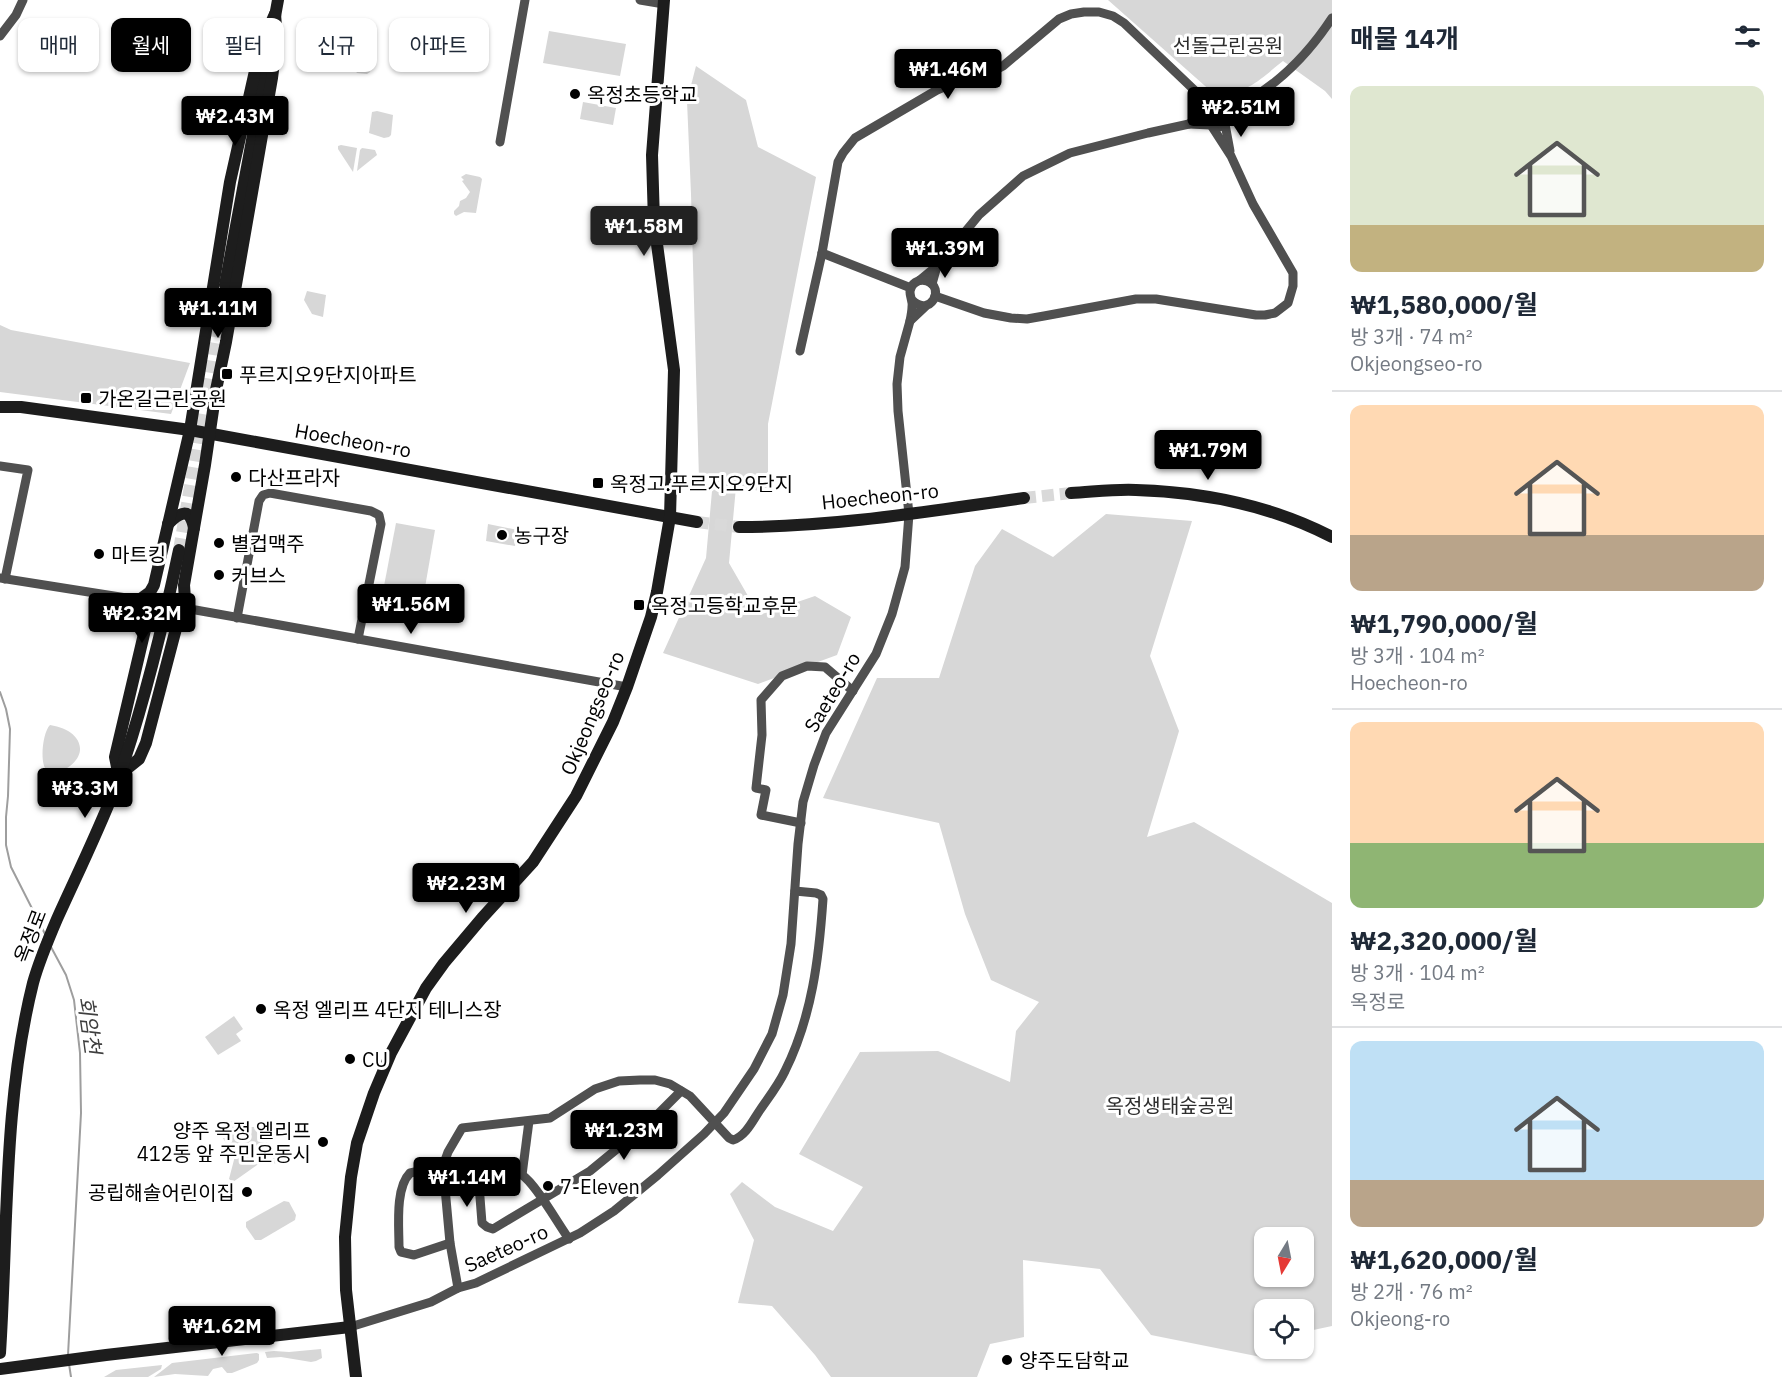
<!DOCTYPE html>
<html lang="ko">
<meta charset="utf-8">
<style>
body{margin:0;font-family:"IBM Plex Sans","Noto Sans KR",sans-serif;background:#f6f6f7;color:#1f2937;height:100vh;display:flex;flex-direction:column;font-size:22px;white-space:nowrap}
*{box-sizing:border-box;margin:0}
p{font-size:20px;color:#747a83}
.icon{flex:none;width:33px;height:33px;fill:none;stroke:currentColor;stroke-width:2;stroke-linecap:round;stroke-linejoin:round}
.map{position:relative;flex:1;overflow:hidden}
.sheet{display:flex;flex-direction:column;background:#fff;width:450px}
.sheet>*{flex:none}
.guide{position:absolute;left:18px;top:18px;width:570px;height:54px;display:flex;gap:12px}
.needle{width:39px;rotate:190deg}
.controls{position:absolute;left:1254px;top:1227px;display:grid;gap:12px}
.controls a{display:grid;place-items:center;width:60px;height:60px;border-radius:12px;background:#fff;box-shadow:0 2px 4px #0004;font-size:30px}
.price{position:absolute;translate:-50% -51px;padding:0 14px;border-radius:6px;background:#000;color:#fff;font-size:20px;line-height:39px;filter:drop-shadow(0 2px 3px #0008)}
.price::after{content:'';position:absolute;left:50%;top:36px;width:18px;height:14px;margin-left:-9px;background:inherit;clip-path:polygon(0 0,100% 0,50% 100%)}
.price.selected{background:#222;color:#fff}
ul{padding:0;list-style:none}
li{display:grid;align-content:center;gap:12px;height:318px;padding:0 18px}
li+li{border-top:2px solid #e0e1e3}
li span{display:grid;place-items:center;height:186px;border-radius:12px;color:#555}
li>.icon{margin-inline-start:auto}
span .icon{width:108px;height:108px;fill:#fffc;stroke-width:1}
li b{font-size:26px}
h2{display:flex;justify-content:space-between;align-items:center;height:72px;padding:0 18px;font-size:26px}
.tag{padding:0 21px;border-radius:12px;background:#fff;box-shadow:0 2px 4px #0004;font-size:21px;line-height:54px}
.tag.selected{background:#000;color:#fff}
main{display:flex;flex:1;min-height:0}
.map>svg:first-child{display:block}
.green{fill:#d7d7d7;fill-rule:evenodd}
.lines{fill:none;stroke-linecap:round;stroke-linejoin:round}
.stream{stroke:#9e9e9e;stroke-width:2}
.secondary-tunnel{stroke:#d9d9d9;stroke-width:12;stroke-dasharray:12 6;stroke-linecap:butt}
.street{stroke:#505050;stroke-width:9}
.secondary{stroke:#1d1d1d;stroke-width:12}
.poi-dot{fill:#000;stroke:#fff;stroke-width:2}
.labels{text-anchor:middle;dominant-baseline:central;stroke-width:6;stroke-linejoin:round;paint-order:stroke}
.park-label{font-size:20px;fill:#2e2e2e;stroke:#fff}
.poi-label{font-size:20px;fill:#000;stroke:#fff;text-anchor:start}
.street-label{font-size:20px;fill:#000;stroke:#fff}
.water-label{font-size:21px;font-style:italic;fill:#3f3f3f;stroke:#fff}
</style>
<main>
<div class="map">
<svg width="1332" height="1377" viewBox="0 0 1332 1377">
<rect width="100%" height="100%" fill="#fff"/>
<!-- green -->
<g class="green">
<path d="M 1108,0 L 1332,0 L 1332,99 L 1325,91 L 1283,61 C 1260,79 1245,97 1213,93 Z"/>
<polygon points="549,31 626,44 620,76 543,63"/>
<polygon points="357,52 370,52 370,55 373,56 370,72 367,74 357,73 351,65 352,55"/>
<polygon points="696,66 746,100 758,147 816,177 768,424 768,492 736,487 729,563 759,615 815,596 851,617 837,655 758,684 663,653 706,558 713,480 699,479 691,194 687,101"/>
<polygon points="583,102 616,108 613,125 580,119"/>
<polygon points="377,111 393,115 391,135 389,137 384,138 369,133 372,112"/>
<polygon points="341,145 357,148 353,172 338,149 338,146"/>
<polygon points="362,148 375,150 377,155 357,171 360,150"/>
<polygon points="466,174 480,177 482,179 476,213 464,212 456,216 454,214 454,211 459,206 460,201 466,198 470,192 462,181 464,180 461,177"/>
<polygon points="307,291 326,295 323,317 312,314 304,300"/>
<polygon points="0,325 11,330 190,363 171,414 0,392"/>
<path d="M 1106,514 L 1192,521 L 1150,656 L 1179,731 L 1147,837 L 1194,822 L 1332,903 L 1332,1326 L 1304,1332 L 1304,1310 L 1264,1310 L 1264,1348 L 1274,1349 L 1261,1357 L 1151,1335 L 1100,1269 L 1023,1260 L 1024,1337 L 990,1344 L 977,1377 L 831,1377 L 815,1355 L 772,1306 L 738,1303 L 754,1240 L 730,1194 L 742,1182 L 775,1207 L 833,1231 L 863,1187 L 799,1154 L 860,1052 L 938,1051 L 1010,1082 L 1016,1031 L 1039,1002 L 991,980 L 965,914 L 939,823 L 823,798 L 877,678 L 939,678 L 975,566 L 1002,529 L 1053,557 ZM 1264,1238 L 1304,1238 L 1304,1276 L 1264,1276 Z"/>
<polygon points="396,523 435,530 424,593 384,586"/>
<polygon points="488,524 518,530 515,546 486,541"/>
<path d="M 50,725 C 88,731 91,763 53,774 C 50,772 47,772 45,768 C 40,759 43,732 50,725 Z"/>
<polygon points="234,1016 243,1029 236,1034 241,1041 218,1055 205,1037"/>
<path d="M 241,1120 L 248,1121 L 251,1127 L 256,1127 L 279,1159 L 278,1163 L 257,1165 L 233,1182 L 229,1179 L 235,1156 L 222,1137 L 221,1128 C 226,1121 233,1121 241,1120 Z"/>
<polygon points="284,1201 289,1202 296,1215 295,1220 261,1240 255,1240 246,1227 246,1222"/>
<polygon points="321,1349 322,1358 316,1361 311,1362 281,1357 267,1358 265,1352 274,1351 289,1352"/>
<polygon points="257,1353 259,1354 259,1360 257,1363 232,1373 227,1373 222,1367 213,1369 208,1376 175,1374 154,1377 172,1363"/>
<polygon points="162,1365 161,1369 148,1377 104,1377 116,1370"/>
</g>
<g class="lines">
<!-- stream -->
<g class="stream">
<polyline points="0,692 6,709 10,729 8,796 6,817 6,845 11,867 46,936"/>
<polyline points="51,947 66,975 74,1000 80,1053 81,1113 68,1355"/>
<polyline points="69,1364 71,1377"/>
</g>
<!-- secondary-tunnel -->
<g class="secondary-tunnel">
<polyline points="1024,498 1071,493"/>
<polyline points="697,522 739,527"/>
<polyline points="179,550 225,285"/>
</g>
<!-- street -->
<g class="street">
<polyline points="640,0 664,4"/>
<polyline points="0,36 16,15 23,0"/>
<path d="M 1252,98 C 1285,78 1311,50 1332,18"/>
<circle cx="1217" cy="115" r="12"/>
<polyline points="1222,105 1252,98 1229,118"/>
<polyline points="1225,124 1230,151"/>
<polyline points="500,142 525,0"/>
<polyline points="822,253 911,288"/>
<polyline points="937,266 979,215 1023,176 1070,153 1148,133 1189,124"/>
<polyline points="920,280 937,266 932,284"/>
<polyline points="935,296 984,313 1011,318 1027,319 1044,316 1136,299 1156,299 1256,315 1265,315 1275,313 1288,303 1293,286 1293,273 1253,204 1231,156 1211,125 1189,124 1206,111"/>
<path d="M 912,300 C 930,318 946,288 927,281 C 919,278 910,284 910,292 C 910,297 913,302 912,307 C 912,311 911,316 910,321 L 927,305"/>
<polyline points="800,351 822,253 838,162 843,153 855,138 937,90 951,84 980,78 1003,66 1059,19 1071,14 1084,12 1099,12 1113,16 1124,23 1211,106"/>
<polyline points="0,466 28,470 5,579"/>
<polyline points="0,578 139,600"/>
<polyline points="190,609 627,687"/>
<polyline points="237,618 259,501 263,495 270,493 371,511 379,515 381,524 358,639"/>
<polyline points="801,823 761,815 766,790 756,788 762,735 761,700 782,676 807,666 825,667 853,691"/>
<polyline points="522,1175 529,1121"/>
<path d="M 569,1239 C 558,1224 536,1184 522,1175 L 480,1164 L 478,1172 L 482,1223 L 487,1227 L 493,1229 L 590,1171 L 651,1121 L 681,1091"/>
<path d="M 450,1243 L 414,1255 L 401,1252 L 399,1247 C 399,1226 395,1188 410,1173 L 462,1162 L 480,1164"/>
<path d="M 458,1288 L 450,1243 L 443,1166 L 448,1152 L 462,1128 L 550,1118 L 595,1089 L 619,1081 L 640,1080 L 655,1080 L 670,1084 L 690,1096 L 729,1138 L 733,1140 C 746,1136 753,1120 760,1110 C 769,1097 779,1084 785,1071 C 812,1017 819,958 823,899 L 821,895 L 816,893 L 795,891"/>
<polyline points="350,1327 431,1302 458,1288 476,1283 580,1233 614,1211 658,1175 704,1134 724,1113 754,1069 772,1034 783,995 791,944 798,844 803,802 814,765 826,733 876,654 892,614 905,567 909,514 898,411 897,384 900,357 910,321"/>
</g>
<!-- secondary -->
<g class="secondary">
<polyline points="274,22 278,0"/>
<polyline points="225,285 267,60"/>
<polyline points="0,407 21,407 190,430 697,522"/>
<path d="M 1071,493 C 1092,492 1114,489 1136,490 C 1203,492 1272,506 1332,537"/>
<path d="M 168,524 C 179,513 190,506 194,528"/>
<path d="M 739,527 C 835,527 930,511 1024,498"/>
<polyline points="118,772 115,757 148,617 147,612 139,600 150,592 154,585 190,430 230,182 257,62 261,47 274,16"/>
<polyline points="119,775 139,759 146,743 178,621 182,615 190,609 185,599 184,585 205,465 216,390 226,342 272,78 277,39 275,14"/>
<path d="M 0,1353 C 8,1230 3,1103 33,983 C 39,961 48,940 57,919 C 76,877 97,834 114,791 C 142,713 162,631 179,550"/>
<polyline points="0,1369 106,1355 350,1327"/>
<polyline points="356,1377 346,1290 345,1237 351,1177 357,1143 374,1093 391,1053 426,988 444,963 482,918 533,862 576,796 613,722 627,687 651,617 657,592 670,517 674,370 654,222 652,155 664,0"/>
</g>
</g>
<!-- markers -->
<g class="poi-dot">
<circle cx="575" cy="94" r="6"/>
<rect x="221" y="368" width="12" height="12" rx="3"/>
<rect x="80" y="392" width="12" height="12" rx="3"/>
<circle cx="236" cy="477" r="6"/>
<rect x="592" y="477" width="12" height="12" rx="3"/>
<circle cx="502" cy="535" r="6"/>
<circle cx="219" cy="543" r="6"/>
<circle cx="99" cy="554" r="6"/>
<circle cx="219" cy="575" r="6"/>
<rect x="633" y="599" width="12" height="12" rx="3"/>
<circle cx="261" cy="1009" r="6"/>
<circle cx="350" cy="1059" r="6"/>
<circle cx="323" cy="1142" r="6"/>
<circle cx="548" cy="1186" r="6"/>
<circle cx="247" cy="1192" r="6"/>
<circle cx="1007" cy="1360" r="6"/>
</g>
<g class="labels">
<!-- park labels -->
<g class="park-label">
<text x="1228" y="45">선돌근린공원</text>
<text x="1170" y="1105">옥정생태숲공원</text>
</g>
<!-- poi labels -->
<g class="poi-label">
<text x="587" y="94">옥정초등학교</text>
<text x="239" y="374">푸르지오9단지아파트</text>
<text x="98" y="398">가온길근린공원</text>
<text x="248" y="477">다산프라자</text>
<text x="610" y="483">옥정고.푸르지오9단지</text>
<text x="514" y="535">농구장</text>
<text x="231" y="543">별컵맥주</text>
<text x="111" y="554">마트킹</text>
<text x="231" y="575">커브스</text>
<text x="651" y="605">옥정고등학교후문</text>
<text x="273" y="1009">옥정 엘리프 4단지 테니스장</text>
<text x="362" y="1059">CU</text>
<text x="311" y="1130" text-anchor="end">양주 옥정 엘리프<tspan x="311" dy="23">412동 앞 주민운동시</tspan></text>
<text x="560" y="1186">7-Eleven</text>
<text x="235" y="1192" text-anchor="end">공립해솔어린이집</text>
<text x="1019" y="1360">양주도담학교</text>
</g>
<!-- street labels -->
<g class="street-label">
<text transform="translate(353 440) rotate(10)">Hoecheon-ro</text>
<text transform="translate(880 496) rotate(-6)">Hoecheon-ro</text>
<text transform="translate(832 692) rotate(-59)">Saeteo-ro</text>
<text transform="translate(592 713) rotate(-67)">Okjeongseo-ro</text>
<text transform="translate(30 936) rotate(-69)">옥정로</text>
<text transform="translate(506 1248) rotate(-24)">Saeteo-ro</text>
</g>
<!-- water labels -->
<g class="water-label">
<text transform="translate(90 1025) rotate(82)">회암천</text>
</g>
</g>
</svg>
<div class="controls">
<a><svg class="needle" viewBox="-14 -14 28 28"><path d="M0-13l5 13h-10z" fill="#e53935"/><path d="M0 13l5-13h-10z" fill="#747a83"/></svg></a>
<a><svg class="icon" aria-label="locate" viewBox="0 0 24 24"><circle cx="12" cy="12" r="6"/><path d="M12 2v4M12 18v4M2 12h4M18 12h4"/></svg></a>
</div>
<b class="price" style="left:948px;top:100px">₩1.46M</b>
<b class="price" style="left:1241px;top:138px">₩2.51M</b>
<b class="price" style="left:235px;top:147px">₩2.43M</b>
<b class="price selected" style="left:644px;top:257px">₩1.58M</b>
<b class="price" style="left:945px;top:279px">₩1.39M</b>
<b class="price" style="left:218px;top:339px">₩1.11M</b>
<b class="price" style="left:1208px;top:481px">₩1.79M</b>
<b class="price" style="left:411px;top:635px">₩1.56M</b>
<b class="price" style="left:142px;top:644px">₩2.32M</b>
<b class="price" style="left:85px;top:819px">₩3.3M</b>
<b class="price" style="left:466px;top:914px">₩2.23M</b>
<b class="price" style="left:624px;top:1161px">₩1.23M</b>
<b class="price" style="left:467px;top:1208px">₩1.14M</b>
<b class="price" style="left:222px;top:1357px">₩1.62M</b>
<div class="guide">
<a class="tag">매매</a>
<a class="tag selected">월세</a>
<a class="tag">필터</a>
<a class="tag">신규</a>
<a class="tag">아파트</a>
</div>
</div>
<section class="sheet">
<h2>매물 14개<svg class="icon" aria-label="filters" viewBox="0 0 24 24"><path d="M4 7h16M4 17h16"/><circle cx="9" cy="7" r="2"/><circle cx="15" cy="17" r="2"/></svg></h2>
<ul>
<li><span style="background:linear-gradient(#dfe7d0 75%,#c2b280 0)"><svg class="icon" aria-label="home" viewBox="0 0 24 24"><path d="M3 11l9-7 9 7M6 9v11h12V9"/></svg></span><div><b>₩1,580,000/월</b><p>방 3개 · 74 m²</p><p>Okjeongseo-ro</p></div></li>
<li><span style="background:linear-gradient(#ffd9b3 70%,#b9a48a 0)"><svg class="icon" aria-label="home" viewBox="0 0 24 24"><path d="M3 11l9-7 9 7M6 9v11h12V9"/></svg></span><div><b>₩1,790,000/월</b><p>방 3개 · 104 m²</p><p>Hoecheon-ro</p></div></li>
<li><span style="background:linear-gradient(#ffd9b3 65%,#8fb573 0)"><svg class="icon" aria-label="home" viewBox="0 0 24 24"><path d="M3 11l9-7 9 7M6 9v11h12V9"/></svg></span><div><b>₩2,320,000/월</b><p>방 3개 · 104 m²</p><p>옥정로</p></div></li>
<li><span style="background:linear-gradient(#bfe0f5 75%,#b9a48a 0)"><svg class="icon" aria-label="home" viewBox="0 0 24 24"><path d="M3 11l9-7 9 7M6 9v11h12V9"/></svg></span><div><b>₩1,620,000/월</b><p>방 2개 · 76 m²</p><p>Okjeong-ro</p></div></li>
</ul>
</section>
</main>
